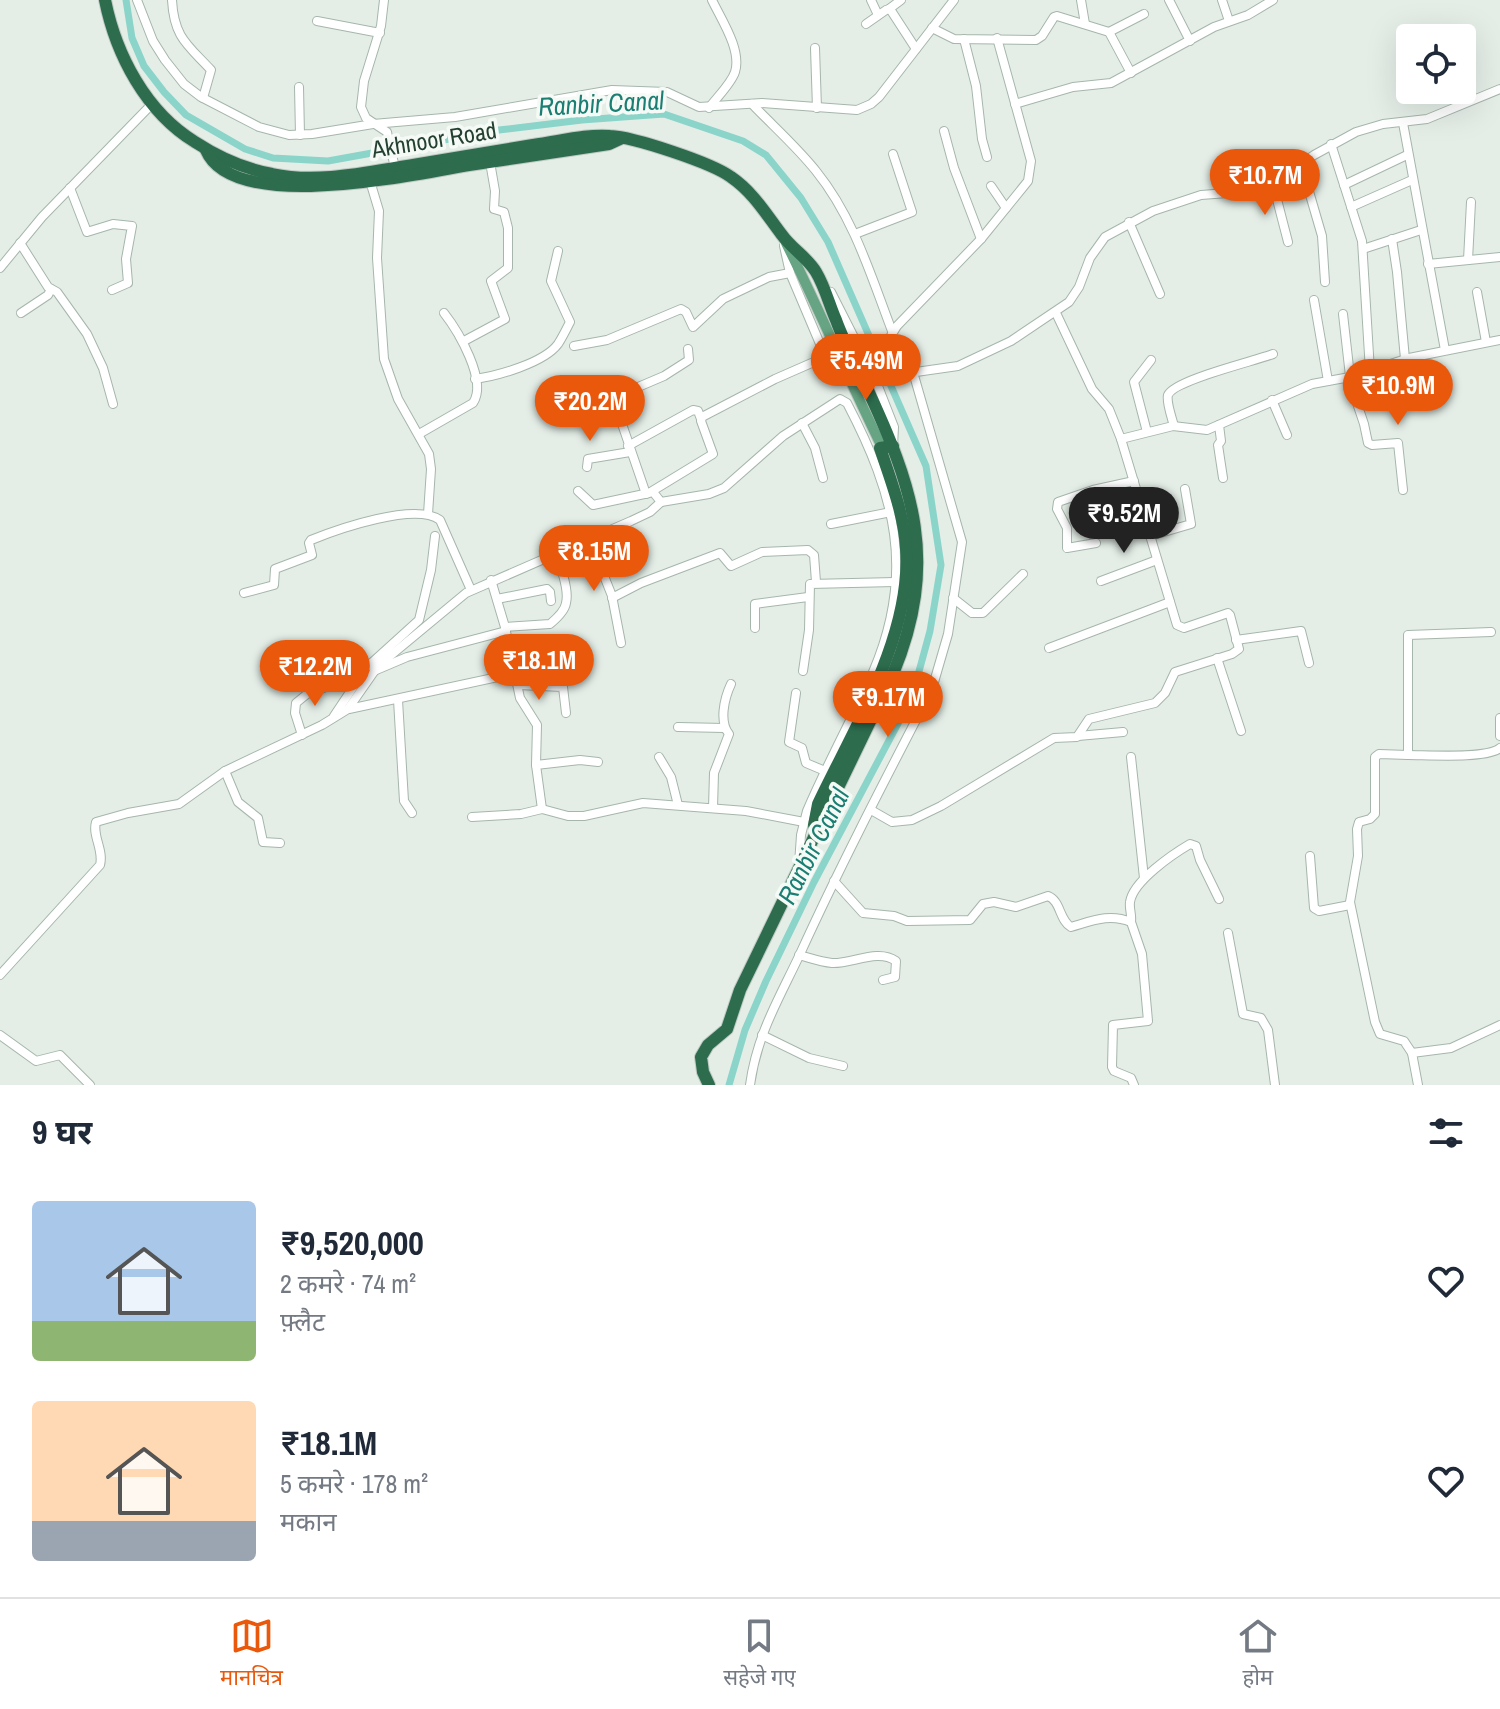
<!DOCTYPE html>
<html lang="hi">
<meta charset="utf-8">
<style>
body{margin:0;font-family:"Archivo Narrow","Noto Sans Devanagari",sans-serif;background:#f2f2f3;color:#1f2937;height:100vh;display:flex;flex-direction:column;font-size:30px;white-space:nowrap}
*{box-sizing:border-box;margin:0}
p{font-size:26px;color:#747a83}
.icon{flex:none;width:44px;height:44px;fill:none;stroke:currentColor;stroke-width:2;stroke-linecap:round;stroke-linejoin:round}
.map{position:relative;height:1085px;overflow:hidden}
.details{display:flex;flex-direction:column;background:#fff;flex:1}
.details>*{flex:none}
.controls{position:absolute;left:1396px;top:24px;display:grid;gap:16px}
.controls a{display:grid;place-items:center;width:80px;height:80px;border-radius:8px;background:#fff;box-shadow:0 8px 32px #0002;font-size:40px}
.price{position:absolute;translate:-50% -68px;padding:0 18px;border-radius:28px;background:#ea580c;color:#fff;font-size:26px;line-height:52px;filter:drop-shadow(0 2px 4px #0008)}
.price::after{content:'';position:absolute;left:50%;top:48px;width:24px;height:18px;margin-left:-12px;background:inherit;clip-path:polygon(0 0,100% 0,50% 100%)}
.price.active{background:#222;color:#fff}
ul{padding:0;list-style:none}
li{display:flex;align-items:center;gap:24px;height:200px;padding:0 32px}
li span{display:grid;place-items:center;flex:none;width:224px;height:160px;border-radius:8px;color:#555}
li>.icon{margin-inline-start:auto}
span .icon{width:96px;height:96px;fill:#fffc;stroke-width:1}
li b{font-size:34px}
h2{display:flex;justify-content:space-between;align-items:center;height:96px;padding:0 32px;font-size:34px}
.dock{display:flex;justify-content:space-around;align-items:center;height:112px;border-top:2px solid #e0e1e3;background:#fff;font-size:22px;color:#747a83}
.dock a{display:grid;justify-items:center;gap:4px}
.dock .active{color:#ea580c}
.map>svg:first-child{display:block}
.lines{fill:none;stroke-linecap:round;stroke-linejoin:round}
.canal{stroke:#8bd4ca;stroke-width:7}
.minor-casing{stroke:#a6b6ac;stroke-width:10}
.major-casing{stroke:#c1cac5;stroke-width:12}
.highway-casing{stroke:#c1cac5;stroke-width:14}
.minor{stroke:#fff;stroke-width:8}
.major{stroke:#67a483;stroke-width:10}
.highway{stroke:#2d6d4e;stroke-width:12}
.labels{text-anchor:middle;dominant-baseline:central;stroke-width:7;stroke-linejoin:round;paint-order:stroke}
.street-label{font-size:24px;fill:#234030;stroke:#f5faf6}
.water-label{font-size:26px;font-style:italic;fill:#1a7e72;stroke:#f5faf6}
</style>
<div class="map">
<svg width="1500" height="1085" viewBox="0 0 1500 1085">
<rect width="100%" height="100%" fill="#e4eee7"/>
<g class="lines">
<!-- canal -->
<polyline class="canal" points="126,0 132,38 144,66 164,92 186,115 245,149 273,158 328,161 499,130 582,120 664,114 743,141 766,155 801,198 828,242 926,466 941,565 930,631 912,697 814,882 766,981 745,1030 729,1085"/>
<!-- minor casing -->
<g class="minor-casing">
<g id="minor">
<polyline points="137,0 153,41 165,60 184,84 201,97 259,127 289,135 312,134 373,124 455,117 612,90 667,92 699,107 762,103 857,110 871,104 879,97 954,0"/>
<path d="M 172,0 C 174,38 188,45 211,70 L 203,98"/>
<polyline points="384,0 381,26 364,81 361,107 366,118 387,132 395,168"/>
<polyline points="871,0 878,15"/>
<polyline points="1081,0 1085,24"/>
<polyline points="1169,0 1190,41"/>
<polyline points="1222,0 1229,21"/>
<polyline points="889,9 901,0"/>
<polyline points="317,21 380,33"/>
<polyline points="866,24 886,10 890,9 916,49"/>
<polyline points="932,28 954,39 1036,40 1042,36 1054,17 1057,16 1109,32 1131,73"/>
<polyline points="1109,32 1144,14"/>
<polyline points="964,39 976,86 982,139 987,157"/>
<polyline points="815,48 817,108"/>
<polyline points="299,87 300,135"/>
<path d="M 752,104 C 773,126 797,147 816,171 C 854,218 871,276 892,331"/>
<polyline points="1015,104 1073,87 1111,83 1214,27 1248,15 1273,0"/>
<path d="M 709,108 C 717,97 731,84 735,72 C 742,50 721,19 712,0"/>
<polyline points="1403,123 1445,350"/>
<polyline points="944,131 954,168 981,239"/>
<polyline points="1331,144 1362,241 1370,371"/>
<polyline points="1301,164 1322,236 1325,282"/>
<polyline points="370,181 379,211 377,258 384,359 398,399 429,454 431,469 428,514"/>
<polyline points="1273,184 1288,242"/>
<polyline points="1344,185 1407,155"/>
<polyline points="991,186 1006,208"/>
<polyline points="70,188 87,232 113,224 132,226 126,259 128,283 112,290"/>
<polyline points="1351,207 1412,180"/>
<polyline points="1129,222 1160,294"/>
<polyline points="855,234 912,212 893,154"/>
<polyline points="1392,239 1397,272 1405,359"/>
<polyline points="20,243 48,287 57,292 87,334 103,368 113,404"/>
<polyline points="1363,249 1421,230"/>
<polyline points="1468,260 1471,202"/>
<polyline points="1428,264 1500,257"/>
<polyline points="0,268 42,217 152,104"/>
<polyline points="831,292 863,355 866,356 884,347 897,326 981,239 1028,181 1031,161 997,38"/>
<polyline points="1477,292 1486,342"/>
<polyline points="1314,300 1328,381"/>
<polyline points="21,313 48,295 51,289"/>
<polyline points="1056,313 1092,389 1109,409 1121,439 1173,426 1207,430 1312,384 1350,377 1409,358 1500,340"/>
<polyline points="1343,314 1351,385 1364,424 1368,443 1372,445 1398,443 1403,490"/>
<polyline points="464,341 505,319 491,281 508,268 508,228 504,212 494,209 495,191 490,162"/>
<polyline points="574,346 607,340 681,309 686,312 693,327 723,299 769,277 790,273"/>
<path d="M 475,379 C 497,376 544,363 558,344 C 562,338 567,328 570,322 L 551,281 L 558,251"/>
<polyline points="1272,400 1287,435"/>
<polyline points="802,423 815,448 823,478"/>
<polyline points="1219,425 1221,441 1218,445 1223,478"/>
<path d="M 1174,426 C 1172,418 1166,402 1168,395 C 1174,380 1255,361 1273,354"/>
<polyline points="1147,432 1134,382 1151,360"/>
<path d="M 419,434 L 473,403 C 488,381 458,331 444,313"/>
<polyline points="628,446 693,410 698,411 701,419"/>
<polyline points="893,446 894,427 874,376 893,368 916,372 958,366 1011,341 1069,302 1079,287 1090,258 1105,237 1153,211 1201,195 1254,191 1274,183 1314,155 1356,132 1383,124 1427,119 1500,89"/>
<polyline points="587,467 588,459 630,452"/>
<polyline points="578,491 593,505 649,493 713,454 701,421 702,417 775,379 823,358 823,351 790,273 784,246"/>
<path d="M 653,492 L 661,502 L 709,494 L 724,488 L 783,436 L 840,399 L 847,403 C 895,495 916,572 873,672 C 852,719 827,764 807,811 L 801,835 L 799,864"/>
<polyline points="646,494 622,424 610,399 664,376 689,360 688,349"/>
<polyline points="831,524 891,512"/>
<polyline points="1150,536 1191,524 1185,489"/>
<polyline points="589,538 612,596 621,643"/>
<polyline points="1096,543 1067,548 1067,528 1057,509 1058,502 1093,490 1134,481"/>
<polyline points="491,580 505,627 520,698 537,725 536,765 542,809"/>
<polyline points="1101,581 1157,560"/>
<path d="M 244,593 L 274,585 L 275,569 L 312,555 L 309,543 L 311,540 C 338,529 415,502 440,520 L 471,590"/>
<polyline points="612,598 641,583 720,553 731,566 762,552 808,550 814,555 816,582"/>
<polyline points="953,598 972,613 983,613 1023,574"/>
<polyline points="497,599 547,589 550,592 551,601"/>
<path d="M 505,627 L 550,624 C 556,619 565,611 566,603 C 569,591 561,561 552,554"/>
<polyline points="755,628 755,604 808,597"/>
<polyline points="1236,640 1301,631 1309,663"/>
<polyline points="1049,648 1170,602"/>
<polyline points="1217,658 1241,731"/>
<polyline points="374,671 407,657 506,631"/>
<polyline points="803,671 809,630 810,584 895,582"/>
<polyline points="518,685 563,687 566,713"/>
<polyline points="796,693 789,742 802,748 806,763 825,771"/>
<polyline points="398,700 404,801 412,813"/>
<polyline points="349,709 516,673"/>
<polyline points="334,716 366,668 419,620 431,570 435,536"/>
<polyline points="1500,718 1500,736"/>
<polyline points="678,727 724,728"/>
<polyline points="302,735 295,713 296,703 307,694 334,684"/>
<polyline points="1078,736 1123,732"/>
<path d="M 1408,755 C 1428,755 1487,759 1500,748"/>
<polyline points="659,757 671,777 678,805"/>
<polyline points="1131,757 1144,878"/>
<polyline points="536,765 580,760 598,762"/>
<polyline points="225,771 238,802 258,818 263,842 280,843"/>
<path d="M 713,808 L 714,773 L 729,734 C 719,722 724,699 731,684"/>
<polyline points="871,810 892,822 912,820 941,806 1054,738 1077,737 1089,719 1155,703 1165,693 1175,672 1232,654 1239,649 1230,615 1228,613 1184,628 1177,625 1121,439"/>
<polyline points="472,817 521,814 542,809 568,816 584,816 643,803 746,811 804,822"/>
<polyline points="1310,856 1314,908 1319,911 1350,905"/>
<path d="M 834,881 L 863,913 L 894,916 L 907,921 L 970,920 L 983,904 L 994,902 L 1016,907 L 1048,896 C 1061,901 1059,920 1071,927 C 1092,921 1109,913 1131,922 L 1142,954 L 1148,1021 L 1113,1025 L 1112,1067 L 1114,1071 L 1131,1078 L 1134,1085"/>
<path d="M 1131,922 C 1132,915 1129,908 1130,902 C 1133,881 1173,854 1190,844 L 1196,846 L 1200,860 L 1219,899"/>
<polyline points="1228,933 1243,1014 1261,1018 1268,1030 1275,1085"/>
<path d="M 799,955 C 810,958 821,962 832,963 C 852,964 878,948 896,961 L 895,977 L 883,980"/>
<path d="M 0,975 L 100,865 C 104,850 92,836 96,822 L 128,813 L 179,804 L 225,771 L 322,725 L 348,709 L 378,666 L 466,593 L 631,521 L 650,512 L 661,502"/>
<polyline points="0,1035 36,1061 60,1055 90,1085"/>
<polyline points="762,1035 809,1058 843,1066"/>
<polyline points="1412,1053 1404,1041 1380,1034 1375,1022 1350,902 1358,856 1357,829 1359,822 1370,819 1375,814 1375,757 1379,754 1408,755 1408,635 1491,632"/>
<path d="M 750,1085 C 757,1034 779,999 800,954 C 841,864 887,776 932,689 L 948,634 L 962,542 L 913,372"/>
<polyline points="1418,1085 1412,1053 1451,1048 1500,1025"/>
</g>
</g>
<!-- major casing -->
<g class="major-casing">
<path id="major" d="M 786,243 C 820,311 849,380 882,447"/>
</g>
<!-- highway casing -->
<g class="highway-casing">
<g id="highway">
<path d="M 105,0 C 116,55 146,112 195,142 C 218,157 245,169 272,174 C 318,184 368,172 413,165 C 453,158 493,152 533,145 C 558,142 585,134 610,136 C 634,137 712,163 731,177 C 753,192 766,214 782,235 C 792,249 807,257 816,272 C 825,287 829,304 836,320 C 844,342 855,363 865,384 C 914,488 939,562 893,674 L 740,990 L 727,1029 L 708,1045 L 701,1057 L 703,1072 L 709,1085"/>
<path d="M 206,150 C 233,215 415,174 469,165 C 516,158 562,151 609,144 L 622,138"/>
<path d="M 814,825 L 818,804 C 854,728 912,635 906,549 C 904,514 891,481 880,448 L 893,446"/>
</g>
</g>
<!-- minor -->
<use href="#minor" class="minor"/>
<!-- major -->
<use href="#major" class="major"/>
<!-- highway -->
<use href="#highway" class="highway"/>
</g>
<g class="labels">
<!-- street labels -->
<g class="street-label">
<text transform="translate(434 139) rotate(-9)">Akhnoor Road</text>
</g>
<!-- water labels -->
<g class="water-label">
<text transform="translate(601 103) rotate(-3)">Ranbir Canal</text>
<text transform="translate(813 846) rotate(-63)">Ranbir Canal</text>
</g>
</g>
</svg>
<div class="controls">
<a><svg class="icon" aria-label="locate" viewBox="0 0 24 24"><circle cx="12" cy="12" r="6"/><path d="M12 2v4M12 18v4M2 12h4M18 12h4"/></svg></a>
</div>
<b class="price" style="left:1265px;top:217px">₹10.7M</b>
<b class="price" style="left:866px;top:402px">₹5.49M</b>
<b class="price" style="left:1398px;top:427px">₹10.9M</b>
<b class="price" style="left:590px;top:443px">₹20.2M</b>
<b class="price active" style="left:1124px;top:555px">₹9.52M</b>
<b class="price" style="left:594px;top:593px">₹8.15M</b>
<b class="price" style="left:539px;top:702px">₹18.1M</b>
<b class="price" style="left:315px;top:708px">₹12.2M</b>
<b class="price" style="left:888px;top:739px">₹9.17M</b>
</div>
<section class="details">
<h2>9 घर<svg class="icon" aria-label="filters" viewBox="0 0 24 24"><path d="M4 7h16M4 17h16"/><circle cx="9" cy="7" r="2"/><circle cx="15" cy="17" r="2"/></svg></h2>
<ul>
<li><span style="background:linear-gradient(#a9c7e8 75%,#8fb573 0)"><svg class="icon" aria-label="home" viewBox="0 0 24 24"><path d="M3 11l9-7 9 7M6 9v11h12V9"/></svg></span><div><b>₹9,520,000</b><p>2 कमरे · 74 m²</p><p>फ़्लैट</p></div><svg class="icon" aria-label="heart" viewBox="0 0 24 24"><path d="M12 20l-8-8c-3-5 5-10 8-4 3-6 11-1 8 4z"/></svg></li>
<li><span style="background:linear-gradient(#ffd9b3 75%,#9aa5b1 0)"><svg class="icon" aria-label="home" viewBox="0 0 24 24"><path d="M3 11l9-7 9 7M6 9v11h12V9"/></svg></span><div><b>₹18.1M</b><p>5 कमरे · 178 m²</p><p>मकान</p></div><svg class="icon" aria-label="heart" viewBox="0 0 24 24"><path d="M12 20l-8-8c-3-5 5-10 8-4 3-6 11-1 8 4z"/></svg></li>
</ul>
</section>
<nav class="dock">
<a class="active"><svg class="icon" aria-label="map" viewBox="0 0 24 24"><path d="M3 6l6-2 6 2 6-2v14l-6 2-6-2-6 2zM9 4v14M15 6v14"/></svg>मानचित्र</a>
<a><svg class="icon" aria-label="saved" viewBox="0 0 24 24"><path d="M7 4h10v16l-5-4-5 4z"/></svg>सहेजे गए</a>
<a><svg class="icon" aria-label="home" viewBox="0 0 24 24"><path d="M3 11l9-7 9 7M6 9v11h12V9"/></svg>होम</a>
</nav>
